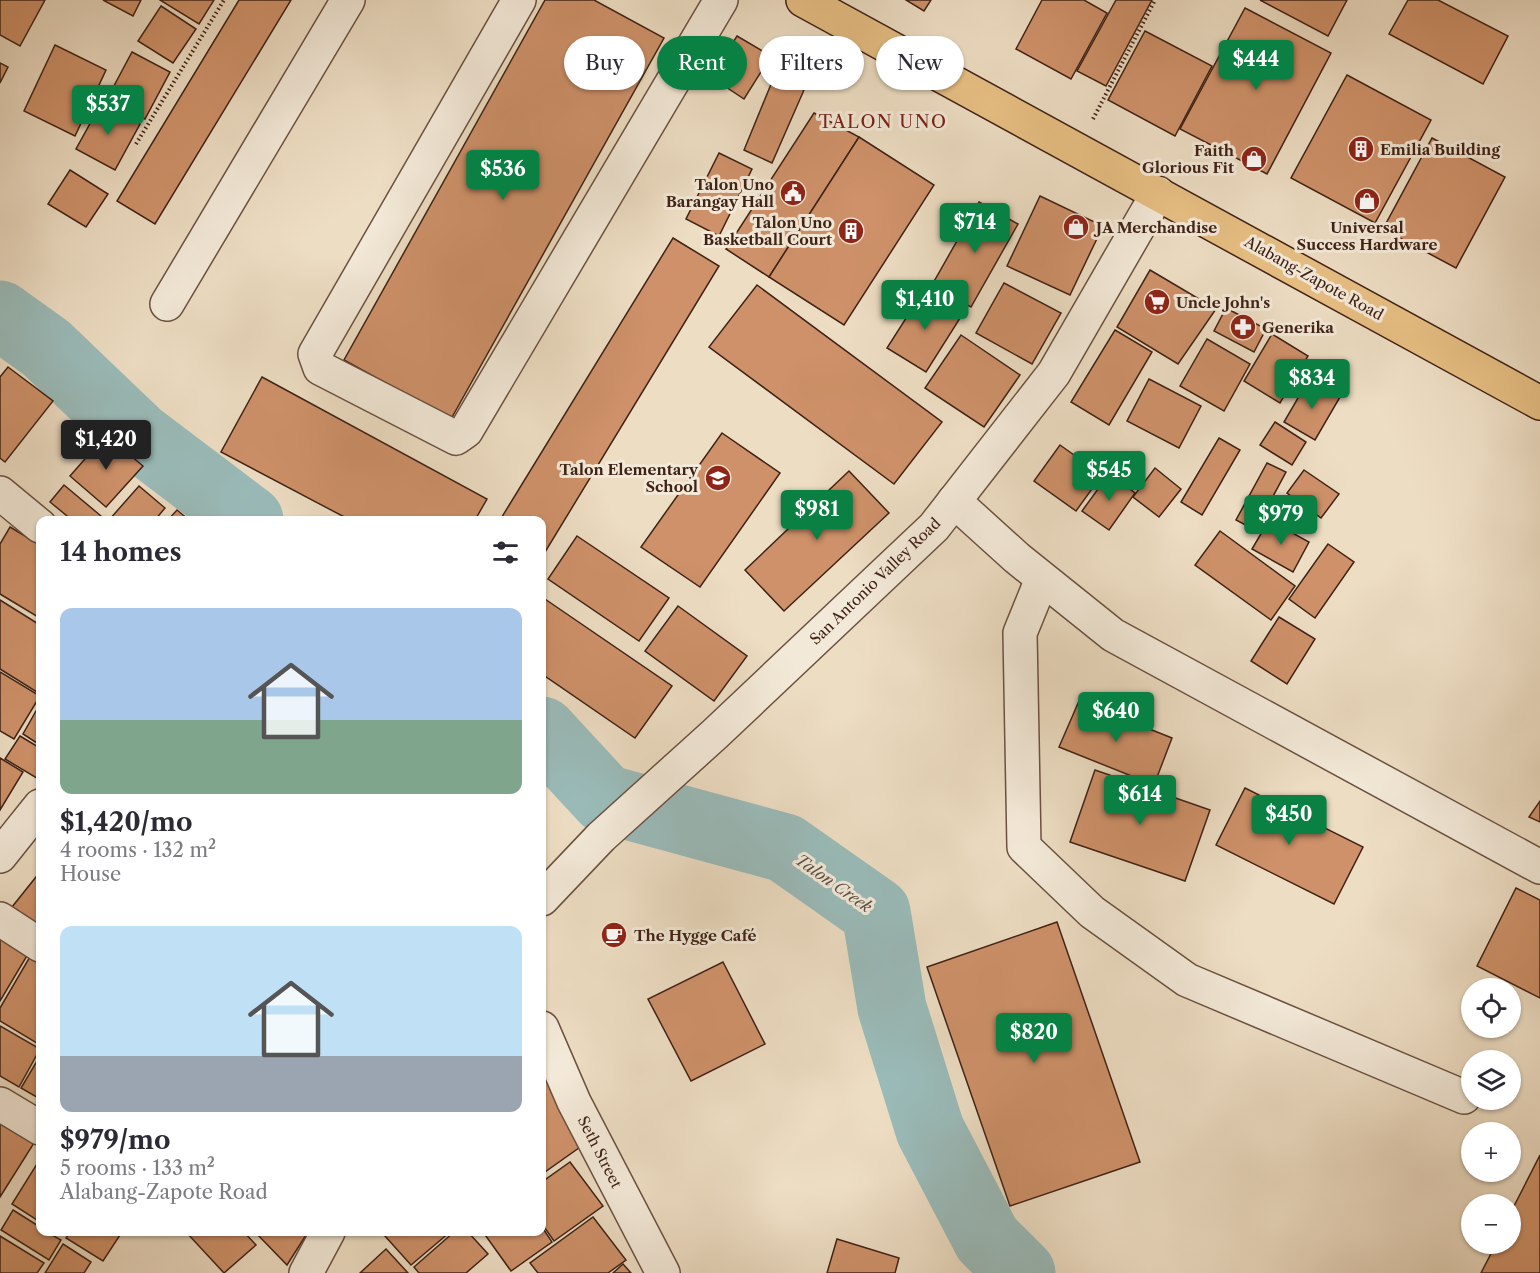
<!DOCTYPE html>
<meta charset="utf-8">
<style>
body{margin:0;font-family:"Libre Caslon Text",serif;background:#f7f7f7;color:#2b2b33;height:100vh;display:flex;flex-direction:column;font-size:22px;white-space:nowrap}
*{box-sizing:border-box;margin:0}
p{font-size:20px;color:#7c7c81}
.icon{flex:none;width:33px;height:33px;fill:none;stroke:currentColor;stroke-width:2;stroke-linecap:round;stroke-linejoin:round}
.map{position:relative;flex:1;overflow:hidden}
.panel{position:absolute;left:36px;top:516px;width:510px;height:720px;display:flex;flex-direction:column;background:#fff;border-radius:12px;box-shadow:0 2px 4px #0004}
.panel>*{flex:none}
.hud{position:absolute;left:564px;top:36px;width:570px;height:54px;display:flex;gap:12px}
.fabs{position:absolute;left:1461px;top:978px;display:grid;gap:12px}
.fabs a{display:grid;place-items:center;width:60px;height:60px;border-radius:50%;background:#fff;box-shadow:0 2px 4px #0004;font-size:30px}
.price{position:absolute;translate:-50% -51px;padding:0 14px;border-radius:6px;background:#0b8043;color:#fff;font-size:20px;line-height:39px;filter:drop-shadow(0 2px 3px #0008)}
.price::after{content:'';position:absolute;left:50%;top:36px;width:18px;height:14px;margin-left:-9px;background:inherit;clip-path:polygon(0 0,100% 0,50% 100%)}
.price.active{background:#222;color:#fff}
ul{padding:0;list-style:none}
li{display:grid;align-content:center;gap:12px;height:318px;padding:0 24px}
li span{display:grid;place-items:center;height:186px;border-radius:12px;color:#555}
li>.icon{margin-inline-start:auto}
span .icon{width:108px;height:108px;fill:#fffc;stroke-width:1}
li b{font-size:26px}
h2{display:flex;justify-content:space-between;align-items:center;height:72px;padding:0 24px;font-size:26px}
.tag{padding:0 21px;border-radius:27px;background:#fff;box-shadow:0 2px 4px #0004;font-size:21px;line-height:54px}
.tag.active{background:#0b8043;color:#fff}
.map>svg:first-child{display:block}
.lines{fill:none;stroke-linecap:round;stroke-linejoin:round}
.river{stroke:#9abbb9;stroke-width:69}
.building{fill:#ce9169;stroke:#3f2216;stroke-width:1.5}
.minor-casing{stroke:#6a5141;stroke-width:36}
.highway-casing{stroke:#3f2216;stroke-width:36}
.path{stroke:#3f2216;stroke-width:4;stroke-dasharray:1.5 3;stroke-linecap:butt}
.minor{stroke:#f3e9d8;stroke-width:33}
.highway{stroke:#e6be82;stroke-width:33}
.labels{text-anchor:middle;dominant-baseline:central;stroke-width:6;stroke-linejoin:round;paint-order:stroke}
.poi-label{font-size:15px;font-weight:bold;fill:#3f2216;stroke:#f3e9d8;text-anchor:start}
.street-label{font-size:15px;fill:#3f2216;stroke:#f3e9d8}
.water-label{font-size:16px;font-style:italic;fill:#5a5047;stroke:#f3e9d8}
.quarter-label{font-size:18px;letter-spacing:1.5px;fill:#7a1f14;stroke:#f3e9d8}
</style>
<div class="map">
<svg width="1540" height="1273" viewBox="0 0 1540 1273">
<rect width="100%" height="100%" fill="#edddc3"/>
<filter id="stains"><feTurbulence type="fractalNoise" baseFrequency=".00333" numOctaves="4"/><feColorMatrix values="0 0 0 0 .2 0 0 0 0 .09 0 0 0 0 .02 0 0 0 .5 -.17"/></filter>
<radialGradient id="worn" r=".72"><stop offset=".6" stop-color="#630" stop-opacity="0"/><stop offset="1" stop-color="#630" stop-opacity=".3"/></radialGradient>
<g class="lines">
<!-- river -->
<g class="river">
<polyline points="0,315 46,348 138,436 249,520"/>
<polyline points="542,731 605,799 785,848 876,912 892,1008 930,1130 987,1239 1021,1273"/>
</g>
</g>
<!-- building -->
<g class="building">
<polygon points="0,0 45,0 20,46 0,35"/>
<polygon points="103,0 141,0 133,16"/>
<polygon points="160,0 214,0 199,24"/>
<polygon points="239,0 291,0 155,224 117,201"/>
<polygon points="545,0 594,0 664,38 451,419 344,360"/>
<polygon points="906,0 931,0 924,11"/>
<polygon points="1042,0 1084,0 1107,13 1071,79 1016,49"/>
<polygon points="1116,0 1152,0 1106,86 1077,71"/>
<polygon points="1260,0 1347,0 1328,36"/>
<polygon points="1408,0 1438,0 1508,36 1483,84 1389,34"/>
<polygon points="161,6 196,29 173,63 138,41"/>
<polygon points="1245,8 1331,53 1267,174 1180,129"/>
<polygon points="1145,31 1212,66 1175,136 1108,100"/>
<polygon points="737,36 771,56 744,99 711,77"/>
<polygon points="55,45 106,70 75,136 24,111"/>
<polygon points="132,52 170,72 145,119 107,99"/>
<polygon points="0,63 8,67 0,83"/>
<polygon points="1347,75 1431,120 1375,223 1291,178"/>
<polygon points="774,77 804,90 772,163 744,150"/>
<polygon points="102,102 140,124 115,170 76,149"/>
<polygon points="814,113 859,137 769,277 726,249"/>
<polygon points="859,137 934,185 844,325 769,277"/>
<polygon points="1432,138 1505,177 1456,268 1383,229"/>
<polygon points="719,153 752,169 719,236 686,219"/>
<polygon points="70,170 108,194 86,227 48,204"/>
<polygon points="1040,196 1103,226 1070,295 1007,266"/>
<polygon points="979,202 1018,224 971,307 932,285"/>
<polygon points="673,238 719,266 542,557 542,520 500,520"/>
<polygon points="1150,270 1216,309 1178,364 1117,327"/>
<polygon points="1004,283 1061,313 1032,364 976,333"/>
<polygon points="757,285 942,422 894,484 709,347"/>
<polygon points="924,290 962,315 926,372 887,348"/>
<polygon points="1226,308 1266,329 1254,352 1214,331"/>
<polygon points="1115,330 1152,352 1109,425 1071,402"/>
<polygon points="1272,334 1308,356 1280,403 1244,381"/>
<polygon points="961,335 1020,375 984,427 925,388"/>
<polygon points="1207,339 1250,364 1224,411 1180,386"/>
<polygon points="8,367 53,401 5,462 0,458 0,377"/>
<polygon points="262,377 487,499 475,520 350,520 221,452"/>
<polygon points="1149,379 1201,406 1179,448 1127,421"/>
<polygon points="1309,379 1340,397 1315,440 1284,422"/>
<polygon points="1275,422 1306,442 1292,465 1260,445"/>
<polygon points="722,433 780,473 700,587 641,547"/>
<polygon points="106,435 143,466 106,507 70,476"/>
<polygon points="1219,438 1240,450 1202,515 1181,502"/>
<polygon points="1060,445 1102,475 1076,511 1034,481"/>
<polygon points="1267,463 1286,472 1255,530 1236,520"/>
<polygon points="1155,468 1181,489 1159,517 1133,497"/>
<polygon points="1304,470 1339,494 1321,518 1287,493"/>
<polygon points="849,471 889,513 784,611 745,570"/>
<polygon points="1109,474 1135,493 1109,530 1082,511"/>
<polygon points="64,485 101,516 98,520 72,520 50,502"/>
<polygon points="139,486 165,508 155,520 109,520"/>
<polygon points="177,510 189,520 168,520"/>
<polygon points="1269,520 1309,542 1293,572 1252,549"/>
<polygon points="10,527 40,545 40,612 38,617 0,594 0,544"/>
<polygon points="1220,531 1295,586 1271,620 1195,565"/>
<polygon points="577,536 669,598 639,641 548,579"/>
<polygon points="1328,544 1354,562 1315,618 1289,599"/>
<polygon points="542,597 672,686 635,738 542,674"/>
<polygon points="0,600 40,625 40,694 0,669"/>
<polygon points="678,606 747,656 714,701 645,651"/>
<polygon points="1279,617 1315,639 1287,684 1251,661"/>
<polygon points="0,672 40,696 14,739 0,731"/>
<polygon points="1079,701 1172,738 1154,785 1059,747"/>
<polygon points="36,711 40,714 40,745 23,734"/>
<polygon points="20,736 40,748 40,780 5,759"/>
<polygon points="0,758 23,772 0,810"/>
<polygon points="1095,770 1210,810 1185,881 1070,842"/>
<polygon points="1245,788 1363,847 1334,904 1216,845"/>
<polygon points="1540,801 1540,822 1529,817"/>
<polygon points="40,872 40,937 8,912"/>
<polygon points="1516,888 1540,900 1540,998 1477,966"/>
<polygon points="1057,922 1140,1162 1010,1206 927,967"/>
<polygon points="0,931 31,949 0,1001"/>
<polygon points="31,955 40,960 40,1045 0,1021 0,1008"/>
<polygon points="723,962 765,1044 691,1081 648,999"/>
<polygon points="0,1026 40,1049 19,1087 0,1076"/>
<polygon points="40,1056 40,1099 21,1088"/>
<polygon points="542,1061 583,1145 542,1174"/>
<polygon points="0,1122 34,1143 0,1197"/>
<polygon points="1540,1155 1540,1273 1481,1273 1496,1244 1510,1244 1510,1214"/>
<polygon points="40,1159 40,1222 12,1204"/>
<polygon points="570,1162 603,1206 554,1241 542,1224 542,1182"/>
<polygon points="13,1210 40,1227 40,1232 47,1232 61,1240 49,1260 1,1230"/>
<polygon points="593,1217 626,1260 608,1273 538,1273 530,1263"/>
<polygon points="542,1227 552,1242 511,1271 483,1232 542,1232"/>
<polygon points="70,1232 122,1232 103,1261 66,1238"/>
<polygon points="186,1232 244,1232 256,1245 224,1273"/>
<polygon points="255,1232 308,1232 287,1265"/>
<polygon points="390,1232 450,1232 411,1265 385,1236"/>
<polygon points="454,1232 468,1232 488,1254 466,1273 419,1273 414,1267"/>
<polygon points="0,1236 44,1263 37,1273 0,1273"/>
<polygon points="837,1239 899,1258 895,1273 827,1273"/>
<polygon points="63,1244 91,1262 84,1273 45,1273"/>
<polygon points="386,1249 408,1273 360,1273"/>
<polygon points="623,1264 631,1273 613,1273"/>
</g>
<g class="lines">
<!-- minor casing -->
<g class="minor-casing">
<g id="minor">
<polyline points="519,0 315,354 320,368 456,438 466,431 721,0"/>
<polyline points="167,304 348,0"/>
<polyline points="0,493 40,526"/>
<polyline points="954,501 1017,558 1113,635 1540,867"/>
<polyline points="1042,579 1020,633 1024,847 1092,912 1187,980 1464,1097"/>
<polyline points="0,856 40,806"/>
<polyline points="542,899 601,837 715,734 934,527 1054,373 1158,193"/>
<polyline points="0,919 40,945"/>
<polyline points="542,1028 574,1102 663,1273"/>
<polyline points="0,1104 40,1128"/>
<polyline points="306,1273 328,1232"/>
</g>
</g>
<!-- highway casing -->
<g class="highway-casing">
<polyline id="highway" points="803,0 1540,403"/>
</g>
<!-- path -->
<g class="path">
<polyline points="1093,119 1155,0"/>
<polyline points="136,144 224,0"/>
</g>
<!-- minor -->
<use href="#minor" class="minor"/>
<!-- highway -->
<use href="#highway" class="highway"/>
</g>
<!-- icons -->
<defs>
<g id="building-disc" transform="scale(1.35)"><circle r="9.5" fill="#8f2418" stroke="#f3e9d8"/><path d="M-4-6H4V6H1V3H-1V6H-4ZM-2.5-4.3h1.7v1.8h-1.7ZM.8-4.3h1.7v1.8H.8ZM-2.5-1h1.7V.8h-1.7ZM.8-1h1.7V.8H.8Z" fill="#fff"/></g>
<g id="shop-disc" transform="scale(1.35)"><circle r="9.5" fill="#8f2418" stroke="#f3e9d8"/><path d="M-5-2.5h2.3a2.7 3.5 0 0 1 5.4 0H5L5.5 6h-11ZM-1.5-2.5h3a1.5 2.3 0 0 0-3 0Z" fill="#fff"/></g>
<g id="civic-disc" transform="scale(1.35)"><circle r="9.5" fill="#8f2418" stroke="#f3e9d8"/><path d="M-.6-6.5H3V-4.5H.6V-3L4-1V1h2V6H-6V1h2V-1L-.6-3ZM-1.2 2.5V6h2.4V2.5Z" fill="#fff"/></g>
<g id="supermarket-disc" transform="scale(1.35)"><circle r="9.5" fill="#8f2418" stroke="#f3e9d8"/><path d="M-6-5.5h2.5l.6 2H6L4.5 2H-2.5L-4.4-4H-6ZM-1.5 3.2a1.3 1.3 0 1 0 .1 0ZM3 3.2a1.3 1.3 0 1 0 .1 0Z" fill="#fff"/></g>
<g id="pharmacy-disc" transform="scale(1.35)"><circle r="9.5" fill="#8f2418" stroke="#f3e9d8"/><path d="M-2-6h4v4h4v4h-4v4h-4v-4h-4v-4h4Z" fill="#fff"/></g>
<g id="school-disc" transform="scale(1.35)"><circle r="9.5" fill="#8f2418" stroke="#f3e9d8"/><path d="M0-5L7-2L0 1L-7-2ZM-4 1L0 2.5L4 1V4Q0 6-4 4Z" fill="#fff"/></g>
<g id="cafe-disc" transform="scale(1.35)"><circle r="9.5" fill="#8f2418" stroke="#f3e9d8"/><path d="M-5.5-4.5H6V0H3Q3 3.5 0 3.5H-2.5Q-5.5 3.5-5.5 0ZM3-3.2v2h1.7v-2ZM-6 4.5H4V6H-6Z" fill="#fff"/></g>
</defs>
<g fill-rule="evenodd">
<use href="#building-disc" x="1361" y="149"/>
<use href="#shop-disc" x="1254" y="159"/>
<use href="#civic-disc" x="793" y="193"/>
<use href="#shop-disc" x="1367" y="201"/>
<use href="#shop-disc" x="1076" y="227"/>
<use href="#building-disc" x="851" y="231"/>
<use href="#supermarket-disc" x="1157" y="302"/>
<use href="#pharmacy-disc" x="1243" y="327"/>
<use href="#school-disc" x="718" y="478"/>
<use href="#cafe-disc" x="614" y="935"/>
</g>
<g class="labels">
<!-- poi labels -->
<g class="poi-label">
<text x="1380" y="149">Emilia Building</text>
<text x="1234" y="150" text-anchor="end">Faith<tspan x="1234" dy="17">Glorious Fit</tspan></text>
<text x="774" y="184" text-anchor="end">Talon Uno<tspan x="774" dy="17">Barangay Hall</tspan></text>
<text x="832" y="222" text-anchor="end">Talon Uno<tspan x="832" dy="17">Basketball Court</tspan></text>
<text x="1096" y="227">JA Merchandise</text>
<text x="1367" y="227" text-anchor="middle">Universal<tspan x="1367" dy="17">Success Hardware</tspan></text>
<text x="1176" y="302">Uncle John's</text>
<text x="1262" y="327">Generika</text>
<text x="698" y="469" text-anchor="end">Talon Elementary<tspan x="698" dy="17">School</tspan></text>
<text x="634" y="935">The Hygge Café</text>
</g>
<!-- street labels -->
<g class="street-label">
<text transform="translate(1314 278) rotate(29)">Alabang-Zapote Road</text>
<text transform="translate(875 581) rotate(-44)">San Antonio Valley Road</text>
<text transform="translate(600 1152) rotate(63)">Seth Street</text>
</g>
<!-- water labels -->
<g class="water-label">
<text transform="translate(834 883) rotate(35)">Talon Creek</text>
</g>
<!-- quarter labels -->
<g class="quarter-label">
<text x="883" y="122">TALON UNO</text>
</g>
</g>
<rect width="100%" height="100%" filter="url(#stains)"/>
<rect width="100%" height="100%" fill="url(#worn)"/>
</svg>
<div class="fabs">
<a><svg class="icon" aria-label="locate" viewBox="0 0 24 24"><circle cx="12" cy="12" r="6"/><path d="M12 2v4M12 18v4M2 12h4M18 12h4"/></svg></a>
<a><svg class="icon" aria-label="layers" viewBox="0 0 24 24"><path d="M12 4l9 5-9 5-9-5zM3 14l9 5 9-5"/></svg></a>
<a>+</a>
<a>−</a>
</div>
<b class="price" style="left:1256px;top:91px">$444</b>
<b class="price" style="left:108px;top:136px">$537</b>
<b class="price" style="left:503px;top:201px">$536</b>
<b class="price" style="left:975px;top:254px">$714</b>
<b class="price" style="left:925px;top:331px">$1,410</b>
<b class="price" style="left:1312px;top:410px">$834</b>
<b class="price active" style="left:106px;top:471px">$1,420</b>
<b class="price" style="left:1109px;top:502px">$545</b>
<b class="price" style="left:817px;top:541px">$981</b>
<b class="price" style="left:1281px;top:546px">$979</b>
<b class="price" style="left:1116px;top:743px">$640</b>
<b class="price" style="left:1140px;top:826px">$614</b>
<b class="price" style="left:1289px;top:846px">$450</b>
<b class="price" style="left:1034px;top:1064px">$820</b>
<div class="hud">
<a class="tag">Buy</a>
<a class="tag active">Rent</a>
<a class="tag">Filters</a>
<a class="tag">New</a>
</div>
<section class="panel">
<h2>14 homes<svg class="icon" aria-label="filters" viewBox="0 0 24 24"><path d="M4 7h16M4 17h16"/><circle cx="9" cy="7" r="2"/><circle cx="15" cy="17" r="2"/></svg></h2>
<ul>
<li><span style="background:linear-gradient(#a9c7e8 60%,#7fa58c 0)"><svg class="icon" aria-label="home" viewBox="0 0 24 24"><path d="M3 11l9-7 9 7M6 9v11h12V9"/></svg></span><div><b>$1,420/mo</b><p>4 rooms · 132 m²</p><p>House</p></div></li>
<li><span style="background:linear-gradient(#bfe0f5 70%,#9aa5b1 0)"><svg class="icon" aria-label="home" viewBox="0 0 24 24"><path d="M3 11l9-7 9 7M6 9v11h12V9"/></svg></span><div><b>$979/mo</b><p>5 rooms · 133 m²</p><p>Alabang-Zapote Road</p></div></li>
</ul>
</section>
</div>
